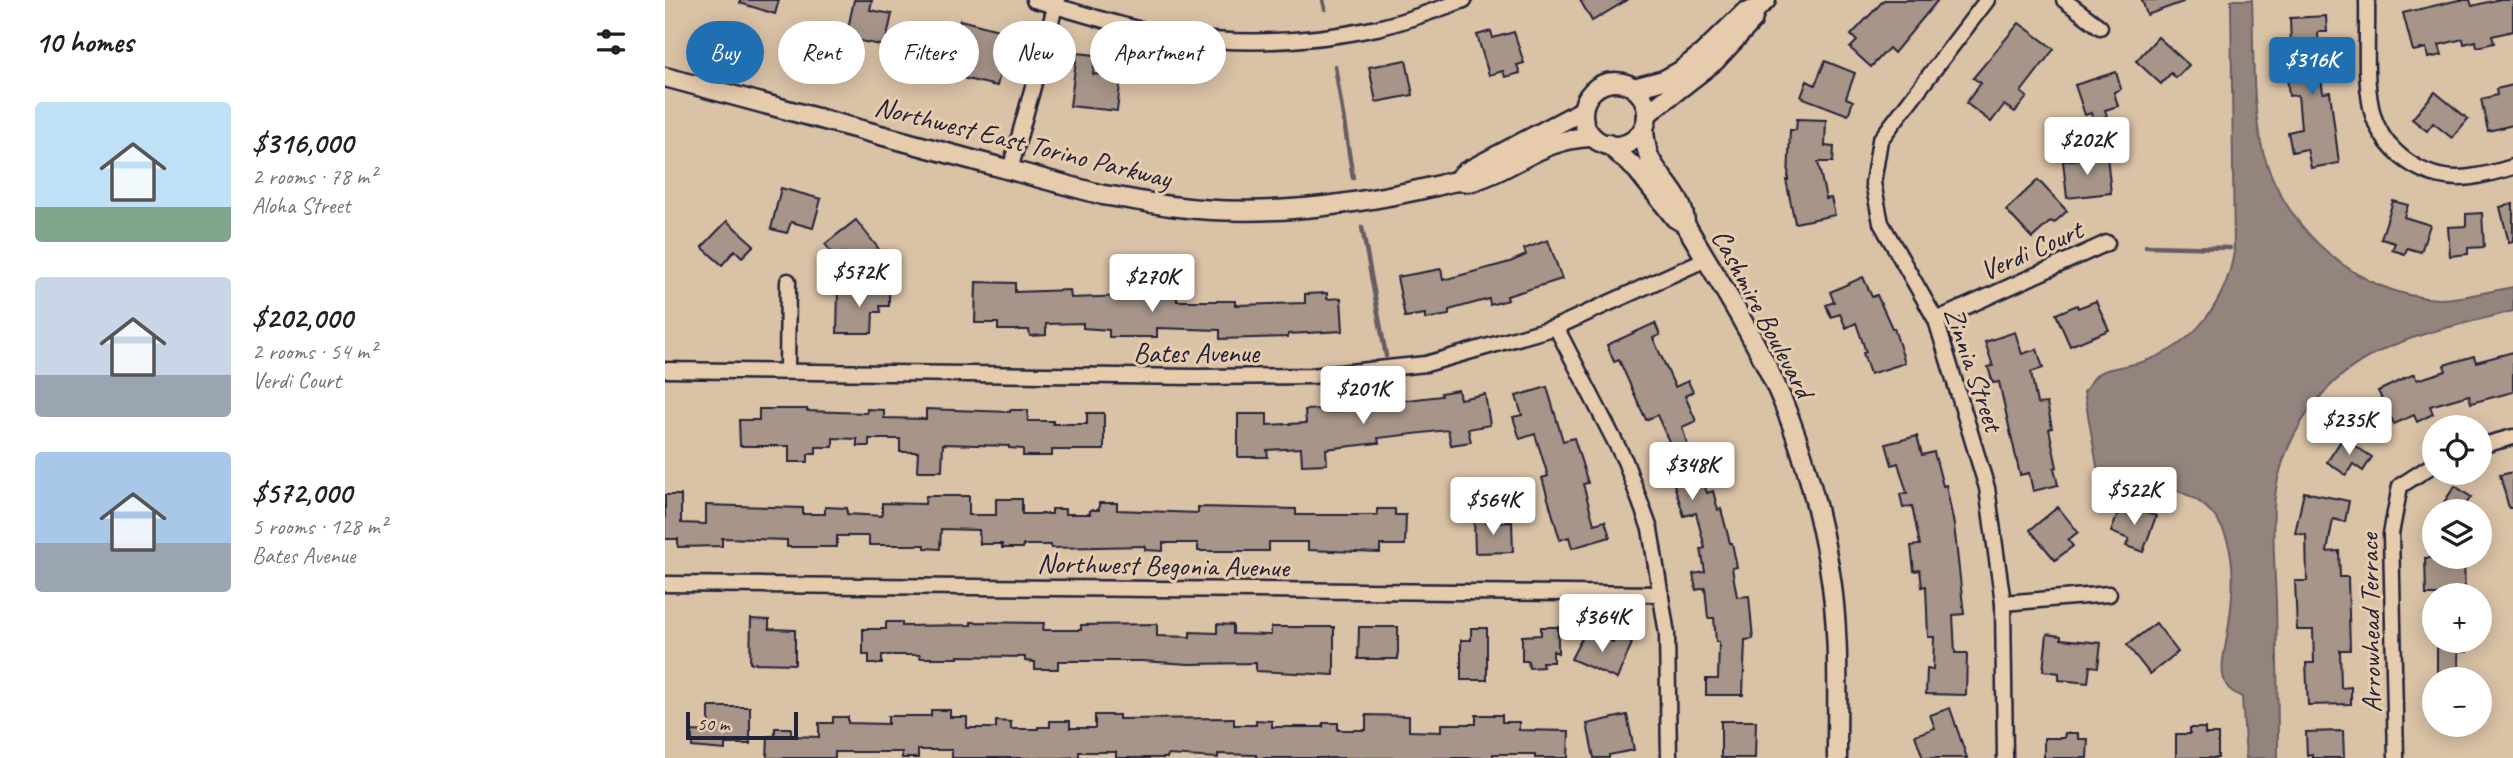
<!DOCTYPE html>
<meta charset="utf-8">
<style>
body{margin:0;font-family:Caveat,sans-serif;background:#f6f6f6;color:#202124;height:100vh;display:flex;flex-direction:column;font-size:26px;white-space:nowrap}
*{box-sizing:border-box;margin:0}
p{font-size:23px;color:#757577}
.icon{flex:none;width:38px;height:38px;fill:none;stroke:currentColor;stroke-width:2;stroke-linecap:round;stroke-linejoin:round}
.map{position:relative;flex:1;overflow:hidden}
.panel{display:flex;flex-direction:column;background:#fff;width:665px}
.panel>*{flex:none}
.top-card{position:absolute;left:21px;top:21px;width:665px;height:63px;display:flex;gap:14px}
.buttons{position:absolute;left:1757px;top:415px;display:grid;gap:14px}
.buttons a{display:grid;place-items:center;width:70px;height:70px;border-radius:50%;background:#fff;box-shadow:0 4px 18px #0003;font-size:35px}
.scale{position:absolute;left:21px;bottom:18px;width:112px;box-sizing:border-box;padding-left:7px;border:4px solid #22223b;border-top:0;font-size:19px;line-height:24px;white-space:nowrap;color:#22223b;-webkit-text-stroke:5px #e6ccad;paint-order:stroke}
.price{position:absolute;translate:-50% -60px;padding:0 16px;border-radius:7px;background:#fff;color:#222;font-size:23px;line-height:46px;filter:drop-shadow(0 2px 4px #0008)}
.price::after{content:'';position:absolute;left:50%;top:42px;width:21px;height:16px;margin-left:-10px;background:inherit;clip-path:polygon(0 0,100% 0,50% 100%)}
.price.on{background:#1f6fb2;color:#fff}
ul{padding:0;list-style:none}
li{display:flex;align-items:center;gap:21px;height:175px;padding:0 35px}
li span{display:grid;place-items:center;flex:none;width:196px;height:140px;border-radius:7px;color:#555}
li>.icon{margin-inline-start:auto}
span .icon{width:84px;height:84px;fill:#fffc;stroke-width:1}
li b{font-size:30px}
h2{display:flex;justify-content:space-between;align-items:center;height:84px;padding:0 35px;font-size:30px}
.chip{padding:0 24px;border-radius:32px;background:#fff;box-shadow:0 4px 18px #0003;font-size:24px;line-height:63px}
.chip.on{background:#1f6fb2;color:#fff}
main{display:flex;flex:1;min-height:0}
.map>svg:first-child{display:block}
.water{fill:#93847d;stroke:#665d63;stroke-width:2}
.lines{fill:none;stroke-linecap:round;stroke-linejoin:round}
.stream{stroke:#665d63;stroke-width:4.5}
.building{fill:#a69588;stroke:#22223b;stroke-width:2}
.minor-casing{stroke:#22223b;stroke-width:19}
.tertiary-casing{stroke:#22223b;stroke-width:23}
.minor{stroke:#e6ccad;stroke-width:14}
.tertiary{stroke:#e6ccad;stroke-width:18}
.labels{text-anchor:middle;dominant-baseline:central;stroke-width:6;stroke-linejoin:round;paint-order:stroke}
.street-label{font-size:28px;fill:#22223b;stroke:#e6ccad}
</style>
<main>
<section class="panel">
<h2>10 homes<svg class="icon" aria-label="filters" viewBox="0 0 24 24"><path d="M4 7h16M4 17h16"/><circle cx="9" cy="7" r="2"/><circle cx="15" cy="17" r="2"/></svg></h2>
<ul>
<li><span style="background:linear-gradient(#bfe0f5 75%,#7fa58c 0)"><svg class="icon" aria-label="home" viewBox="0 0 24 24"><path d="M3 11l9-7 9 7M6 9v11h12V9"/></svg></span><div><b>$316,000</b><p>2 rooms · 78 m²</p><p>Aloha Street</p></div></li>
<li><span style="background:linear-gradient(#c9d6e8 70%,#9aa5b1 0)"><svg class="icon" aria-label="home" viewBox="0 0 24 24"><path d="M3 11l9-7 9 7M6 9v11h12V9"/></svg></span><div><b>$202,000</b><p>2 rooms · 54 m²</p><p>Verdi Court</p></div></li>
<li><span style="background:linear-gradient(#a9c7e8 65%,#9aa5b1 0)"><svg class="icon" aria-label="home" viewBox="0 0 24 24"><path d="M3 11l9-7 9 7M6 9v11h12V9"/></svg></span><div><b>$572,000</b><p>5 rooms · 128 m²</p><p>Bates Avenue</p></div></li>
</ul>
</section>
<div class="map">
<svg width="1848" height="758" viewBox="0 0 1848 758">
<rect width="100%" height="100%" fill="#dac2a6"/>
<filter id="ink" filterUnits="userSpaceOnUse"><feTurbulence type="fractalNoise" baseFrequency=".0143" numOctaves="2"/><feDisplacementMap in="SourceGraphic" scale="14" xChannelSelector="R" yChannelSelector="G"/><feConvolveMatrix kernelMatrix="1 2 1 2 8 2 1 2 1" color-interpolation-filters="sRGB"/></filter>
<g filter="url(#ink)">
<!-- water -->
<path class="water" d="M 1566,0 L 1587,0 C 1589,46 1586,111 1599,155 C 1621,230 1693,296 1774,299 C 1798,299 1825,291 1848,287 L 1848,311 C 1801,324 1749,332 1706,356 C 1651,385 1613,445 1609,507 C 1607,539 1610,571 1611,603 C 1612,655 1613,706 1613,758 L 1581,758 L 1577,697 C 1568,692 1562,690 1559,679 C 1555,668 1560,649 1562,637 C 1571,580 1578,512 1510,490 C 1487,482 1459,484 1435,483 L 1419,392 C 1424,386 1429,375 1436,372 C 1451,366 1468,366 1483,360 C 1531,343 1561,301 1569,252 Z"/>
<g class="lines">
<!-- stream -->
<g class="stream">
<polyline points="658,0 660,9"/>
<polyline points="670,66 688,178"/>
<polyline points="697,227 721,356"/>
<polyline points="1481,246 1565,248"/>
</g>
</g>
<!-- building -->
<g class="building">
<polygon points="75,0 114,0 110,14 75,3"/>
<polygon points="189,0 207,0 205,10 227,14 220,46 181,38"/>
<polygon points="915,0 962,0 927,21"/>
<polygon points="1219,0 1273,0 1229,53 1224,48 1206,67 1185,48 1192,41 1186,35"/>
<polygon points="1477,0 1518,0 1518,2 1482,15"/>
<polygon points="1794,0 1805,0 1807,6 1831,0 1848,0 1848,31 1827,36 1829,43 1812,47 1811,41 1799,44 1798,39 1774,45 1777,55 1763,58 1761,48 1748,51 1738,13"/>
<polygon points="1661,16 1662,32 1653,32 1655,72 1658,93 1665,92 1674,163 1646,168 1642,149 1627,152 1623,132 1636,129 1633,95 1624,96 1622,76 1638,74 1636,45 1626,45 1625,18"/>
<polygon points="295,20 345,33 332,86 297,78 302,59 287,55"/>
<polygon points="1354,23 1389,49 1356,92 1362,97 1350,112 1339,105 1326,122 1301,103 1316,83 1308,78"/>
<polygon points="826,31 828,38 849,32 859,63 852,65 855,73 840,77 838,71 824,75 812,35"/>
<polygon points="1493,37 1524,65 1511,78 1506,73 1496,84 1471,61"/>
<polygon points="412,53 430,55 428,74 456,77 452,111 405,106"/>
<polygon points="741,60 748,95 711,102 704,67"/>
<polygon points="1160,61 1190,73 1181,98 1188,101 1183,115 1136,97 1142,81 1150,85"/>
<polygon points="1451,72 1456,89 1449,92 1453,106 1440,110 1442,116 1428,120 1426,113 1420,115 1410,85"/>
<polygon points="1848,85 1848,125 1823,131 1816,99 1832,95 1831,89"/>
<polygon points="1770,92 1803,119 1787,138 1768,123 1762,131 1747,119"/>
<polygon points="1132,119 1161,120 1160,146 1169,147 1168,162 1153,162 1161,199 1166,198 1170,215 1130,223 1121,180 1123,180 1125,130 1131,130"/>
<polygon points="1442,156 1446,193 1402,198 1398,161"/>
<polygon points="1373,180 1402,211 1389,223 1386,221 1367,238 1341,210"/>
<polygon points="116,188 156,199 148,228 126,222 122,233 106,229"/>
<polygon points="1728,201 1743,205 1739,217 1765,225 1756,252 1742,248 1740,254 1727,250 1730,243 1716,239"/>
<polygon points="1848,204 1848,242 1844,243 1835,207"/>
<polygon points="1817,213 1819,247 1803,248 1803,254 1785,256 1783,227 1801,226 1801,214"/>
<polygon points="191,220 217,253 192,272 178,253 171,258 160,244"/>
<polygon points="62,221 89,245 77,257 70,250 57,265 37,247"/>
<polygon points="883,240 897,279 842,296 843,300 825,305 824,299 784,310 784,315 760,319 760,314 740,317 732,277 776,269 778,280 845,262 861,255 859,249"/>
<polygon points="1198,277 1207,297 1212,295 1227,328 1229,328 1240,363 1205,374 1198,353 1201,352 1191,323 1181,328 1175,314 1166,317 1161,305 1169,302 1165,292"/>
<polygon points="311,282 350,283 350,292 405,290 406,298 489,295 489,288 504,288 504,295 512,295 512,301 570,301 570,305 640,303 640,294 662,293 662,299 676,298 678,331 623,334 623,337 555,339 555,330 492,328 492,337 444,337 444,330 418,328 418,323 381,324 381,335 365,336 364,330 333,330 333,323 310,323"/>
<polygon points="173,289 224,289 224,306 215,306 216,312 208,312 207,333 172,333"/>
<polygon points="1431,301 1444,330 1405,346 1391,314 1412,305 1413,308"/>
<polygon points="990,323 995,335 988,338 1010,387 1023,381 1028,392 1020,396 1031,421 1017,427 1025,453 1029,451 1042,493 1048,491 1053,510 1056,509 1065,543 1067,543 1072,567 1067,568 1072,597 1084,596 1088,639 1080,640 1078,695 1041,695 1041,679 1053,679 1054,642 1051,642 1049,618 1043,618 1040,588 1031,590 1028,574 1040,572 1036,549 1040,548 1031,513 1019,516 998,450 1007,448 992,415 981,420 954,360 949,362 942,345"/>
<polygon points="1350,332 1357,354 1372,349 1378,368 1366,372 1372,404 1382,403 1387,428 1384,429 1392,467 1389,468 1393,485 1368,491 1364,473 1355,475 1334,382 1328,383 1323,367 1328,366 1320,342"/>
<polygon points="1848,352 1848,392 1806,403 1804,395 1765,406 1768,414 1752,422 1749,415 1729,424 1713,391 1749,374 1752,380 1781,371 1779,365 1809,356 1811,362"/>
<polygon points="882,387 898,441 909,438 913,451 923,483 918,484 929,524 940,521 945,537 907,548 904,537 895,540 877,478 883,476 870,434 855,439 848,417 857,415 851,396"/>
<polygon points="793,390 795,399 820,394 825,425 803,429 806,442 786,445 783,430 713,438 714,443 661,449 662,464 637,465 636,448 602,450 603,457 573,457 573,414 602,414 602,425 641,423 640,410 659,409 659,413 726,406 726,402 777,396 776,393"/>
<polygon points="94,409 142,409 142,411 202,413 202,409 219,410 219,418 261,419 261,409 345,412 345,410 363,410 363,421 388,421 388,424 422,424 422,413 439,413 439,450 387,450 387,456 358,456 358,449 344,448 344,446 278,444 277,471 252,471 253,452 235,452 235,439 204,439 204,446 192,446 192,439 168,438 168,447 151,447 151,454 143,454 143,462 124,462 124,446 75,446 74,420 94,420"/>
<polygon points="1252,436 1257,455 1269,452 1278,486 1281,485 1289,525 1299,614 1288,615 1290,653 1302,653 1301,695 1261,694 1262,669 1268,670 1269,637 1263,637 1261,586 1257,587 1255,570 1249,571 1246,546 1255,545 1247,506 1238,508 1235,494 1242,493 1233,463 1227,465 1221,444"/>
<polygon points="1678,438 1707,457 1698,471 1688,464 1681,475 1662,462"/>
<polygon points="1848,472 1848,508 1844,508 1835,475"/>
<polygon points="1790,486 1806,497 1796,511 1773,511"/>
<polygon points="1639,492 1684,501 1680,522 1668,519 1662,552 1674,551 1675,577 1683,577 1685,650 1675,650 1676,688 1686,687 1686,704 1643,705 1641,663 1649,663 1648,630 1632,630 1630,581 1642,581 1641,535 1630,533"/>
<polygon points="0,495 16,495 16,523 41,524 41,505 138,508 138,514 160,514 160,507 182,508 182,514 217,516 217,503 260,504 261,496 304,496 304,515 331,515 331,499 357,499 357,514 387,514 387,509 400,509 400,514 425,514 425,510 434,510 434,503 452,503 452,510 533,513 533,507 631,509 631,515 712,515 712,509 730,509 730,515 741,515 740,545 715,545 715,553 643,550 643,542 604,542 604,551 533,551 533,543 498,543 498,551 480,550 480,546 386,548 386,545 358,545 358,548 337,548 337,544 315,544 314,530 276,529 275,549 260,548 260,545 204,545 204,536 172,536 172,547 122,547 122,540 57,538 57,546 13,547 13,539 0,539"/>
<polygon points="1456,504 1491,516 1478,552 1461,546 1464,539 1446,532"/>
<polygon points="1393,507 1413,532 1403,540 1408,546 1390,560 1365,530"/>
<polygon points="821,518 821,523 847,522 848,552 810,553 809,519"/>
<polygon points="1799,557 1800,595 1761,595 1760,558"/>
<polygon points="86,619 104,620 104,629 130,630 130,664 85,663"/>
<polygon points="221,622 237,622 237,626 306,625 306,622 379,623 378,630 416,630 416,625 492,624 492,636 525,637 525,632 552,633 552,624 568,625 568,634 606,635 606,627 669,627 669,675 591,671 591,663 524,664 476,661 393,661 393,669 370,669 370,662 360,661 360,657 293,656 293,658 255,658 255,655 217,655 217,664 204,664 204,655 198,655 198,629 221,629"/>
<polygon points="1491,623 1513,652 1485,674 1462,645"/>
<polygon points="694,627 733,627 733,659 693,659"/>
<polygon points="876,627 893,627 893,653 888,651 888,662 877,662 878,667 864,668 863,661 857,661 857,636 876,635"/>
<polygon points="806,628 822,628 822,680 796,680 796,640 806,640"/>
<polygon points="921,630 948,642 951,636 967,643 952,679 906,659"/>
<polygon points="1382,634 1396,636 1396,639 1436,643 1433,667 1425,666 1423,683 1394,680 1394,673 1378,671"/>
<polygon points="1772,640 1801,640 1802,652 1793,652 1794,679 1772,679"/>
<polygon points="44,707 85,707 85,744 60,744 60,750 27,747 27,731 44,732"/>
<polygon points="1285,708 1302,758 1258,758 1250,735 1270,728 1265,715"/>
<polygon points="266,710 285,710 285,717 302,717 302,728 331,728 331,721 346,722 346,729 373,729 373,727 385,727 385,721 405,721 405,728 430,728 430,715 454,715 454,719 569,718 569,725 591,725 591,720 607,721 607,727 658,727 658,723 673,723 673,730 701,730 701,715 744,716 744,731 776,732 776,724 811,724 811,715 837,715 837,722 854,722 854,730 904,731 903,758 870,758 870,754 828,754 828,758 591,758 591,755 553,754 553,758 502,755 502,758 451,758 451,752 414,752 414,757 395,758 287,758 287,750 253,750 253,758 237,758 237,752 170,752 170,758 102,758 103,736 110,736 110,728 126,728 126,736 154,737 154,723 168,723 168,717 183,717 183,723 223,724 223,716 266,716"/>
<polygon points="962,715 969,750 944,755 944,758 929,758 922,724"/>
<polygon points="1056,721 1091,721 1090,758 1056,758"/>
<polygon points="1525,728 1540,728 1540,734 1553,734 1553,758 1511,758 1511,734 1525,734"/>
<polygon points="1678,731 1679,758 1647,758 1647,754 1642,755 1641,732"/>
<polygon points="1400,733 1413,733 1413,739 1423,739 1422,758 1379,758 1379,738 1399,738"/>
</g>
<g class="lines">
<!-- minor casing -->
<g class="minor-casing">
<g id="minor">
<path d="M 369,0 C 417,13 465,30 515,37 C 580,45 648,42 712,28 C 742,21 771,10 799,0"/>
<polyline points="1322,0 1215,140 1208,183 1216,223 1271,320 1322,488 1338,603 1340,758"/>
<polyline points="1399,0 1435,27"/>
<path d="M 1702,0 C 1703,35 1699,73 1706,107 C 1715,152 1761,184 1806,177 C 1820,175 1835,171 1848,167"/>
<polyline points="345,170 392,0"/>
<polyline points="1271,320 1442,243"/>
<polyline points="891,327 960,461 985,529 1002,634 1004,758"/>
<polyline points="0,370 531,377 646,376 761,364 891,327 1041,259"/>
<polyline points="122,370 123,281"/>
<polyline points="1815,446 1848,437"/>
<polyline points="0,584 996,594"/>
<polyline points="1338,603 1444,594"/>
<polyline points="1731,758 1726,534 1735,486 1769,464"/>
</g>
</g>
<!-- tertiary casing -->
<g class="tertiary-casing">
<g id="tertiary">
<path d="M 0,77 L 438,195 C 461,198 484,203 506,206 C 595,218 685,206 771,186 C 778,184 785,182 792,181 C 798,181 802,183 808,181 C 853,167 875,139 926,137"/>
<circle cx="950" cy="114" r="32"/>
<polyline points="969,88 999,80 1014,72 1038,53 1080,12 1090,10"/>
<polyline points="982,114 1050,61 1087,21 1090,10 1101,0"/>
<path d="M 979,131 C 980,141 981,150 985,159 C 996,180 1020,199 1020,224 C 1048,271 1078,318 1102,367 C 1133,429 1152,499 1164,566 C 1175,629 1172,694 1172,758"/>
<polyline points="943,144 972,170 1010,218 1020,224"/>
<polyline points="791,181 799,173 917,111"/>
</g>
</g>
<!-- minor -->
<use href="#minor" class="minor"/>
<!-- tertiary -->
<use href="#tertiary" class="tertiary"/>
</g>
</g>
<g class="labels">
<!-- street labels -->
<g class="street-label">
<text transform="translate(358 142) rotate(14)">Northwest East Torino Parkway</text>
<text transform="translate(1366 250) rotate(-24)">Verdi Court</text>
<text transform="translate(1098 313) rotate(62)">Cashmire Boulevard</text>
<text x="531" y="352">Bates Avenue</text>
<text transform="translate(1309 369) rotate(71)">Zinnia Street</text>
<text transform="translate(498 565) rotate(1)">Northwest Begonia Avenue</text>
<text transform="translate(1705 623) rotate(-91)">Arrowhead Terrace</text>
</g>
</g>
</svg>
<div class="buttons">
<a><svg class="icon" aria-label="locate" viewBox="0 0 24 24"><circle cx="12" cy="12" r="6"/><path d="M12 2v4M12 18v4M2 12h4M18 12h4"/></svg></a>
<a><svg class="icon" aria-label="layers" viewBox="0 0 24 24"><path d="M12 4l9 5-9 5-9-5zM3 14l9 5 9-5"/></svg></a>
<a>+</a>
<a>−</a>
</div>
<div class="scale">50 m</div>
<b class="price on" style="left:1647px;top:97px">$316K</b>
<b class="price" style="left:1422px;top:177px">$202K</b>
<b class="price" style="left:194px;top:309px">$572K</b>
<b class="price" style="left:487px;top:314px">$270K</b>
<b class="price" style="left:698px;top:426px">$201K</b>
<b class="price" style="left:1684px;top:457px">$235K</b>
<b class="price" style="left:1027px;top:502px">$348K</b>
<b class="price" style="left:1469px;top:527px">$522K</b>
<b class="price" style="left:828px;top:537px">$564K</b>
<b class="price" style="left:937px;top:654px">$364K</b>
<div class="top-card">
<a class="chip on">Buy</a>
<a class="chip">Rent</a>
<a class="chip">Filters</a>
<a class="chip">New</a>
<a class="chip">Apartment</a>
</div>
</div>
</main>
